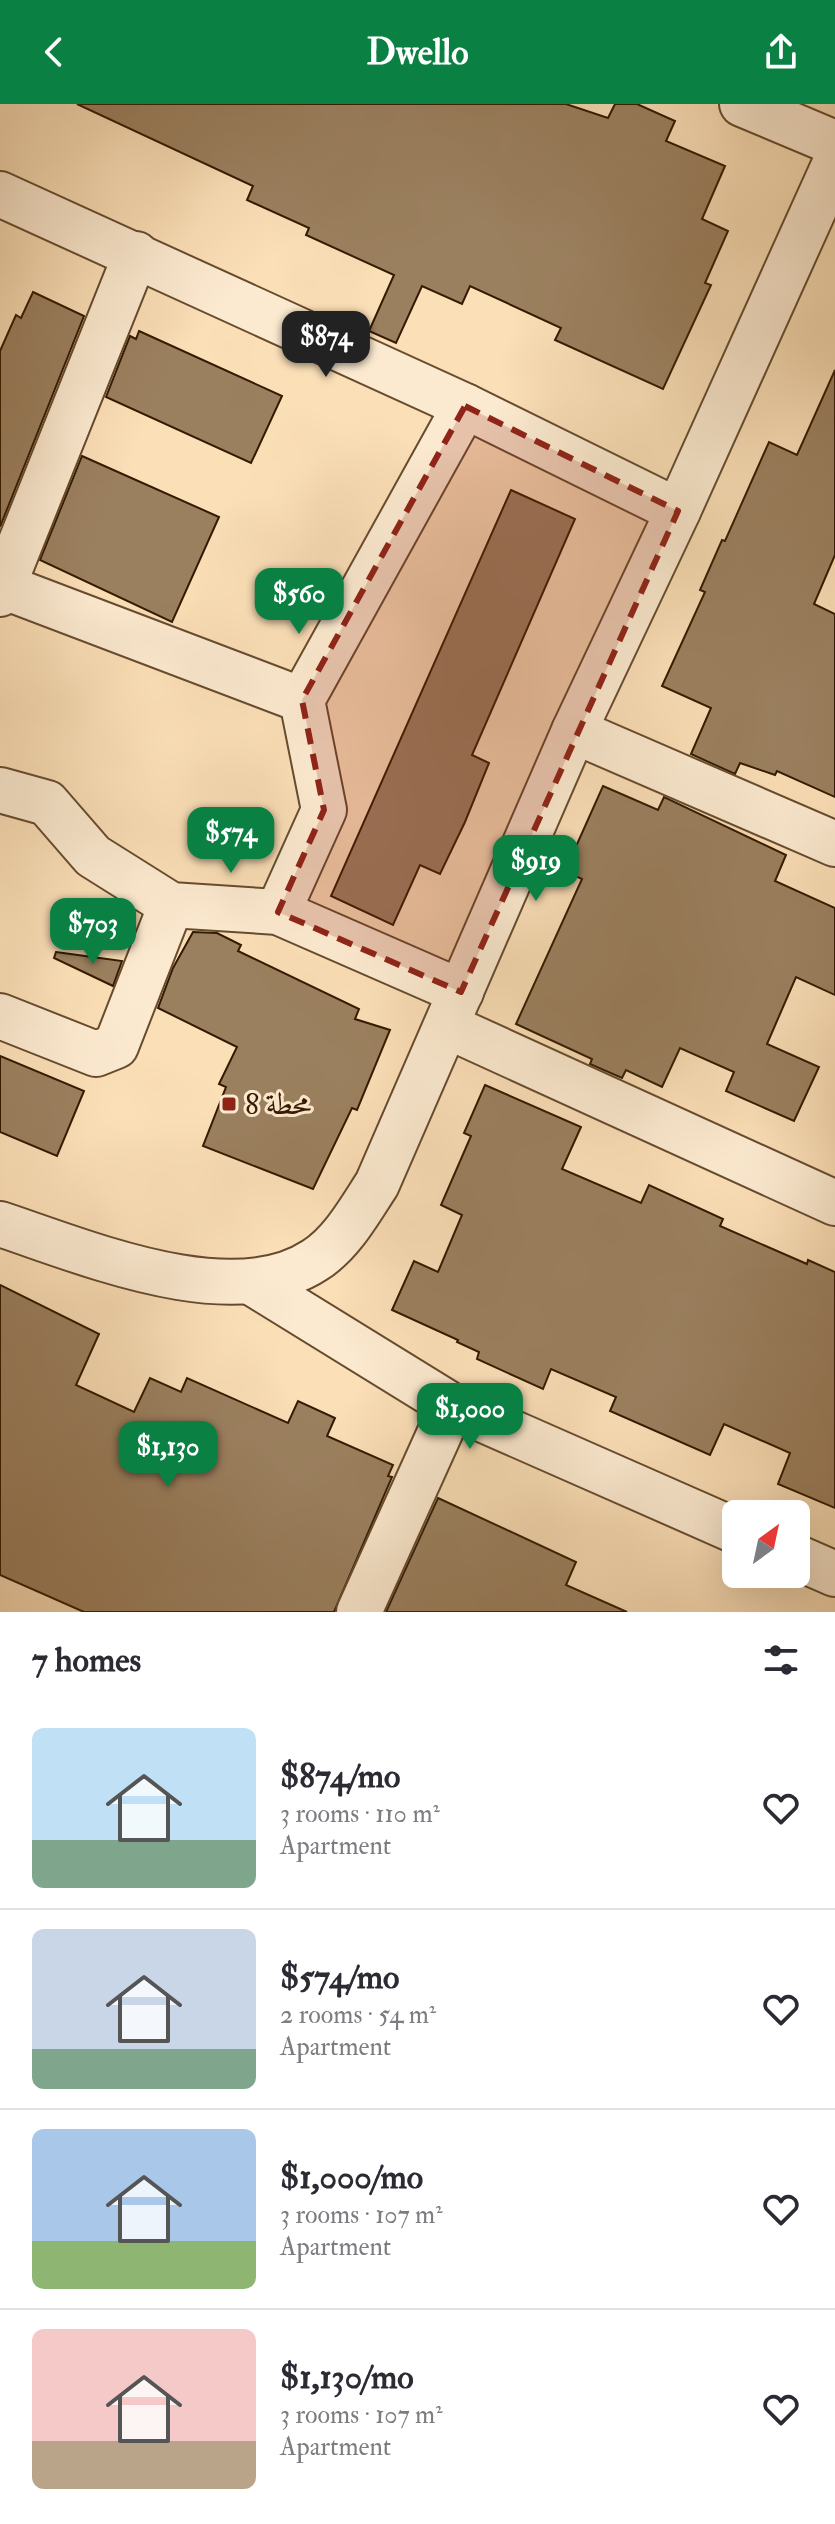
<!DOCTYPE html>
<meta charset="utf-8">
<style>
body{margin:0;font-family:"IM FELL Double Pica",Amiri,serif;background:#f2f2f3;color:#2b2b33;height:100vh;display:flex;flex-direction:column;font-size:30px;white-space:nowrap}
*{box-sizing:border-box;margin:0}
p{font-size:26px;color:#7c7c81}
.icon{flex:none;width:44px;height:44px;fill:none;stroke:currentColor;stroke-width:2;stroke-linecap:round;stroke-linejoin:round}
.map{position:relative;height:1508px;overflow:hidden}
.drawer{display:flex;flex-direction:column;background:#fff;flex:1}
.drawer>*{flex:none}
.needle{width:52px;rotate:33deg}
.fabs{position:absolute;left:722px;top:1396px;display:grid;gap:16px}
.fabs a{display:grid;place-items:center;width:88px;height:88px;border-radius:12px;background:#fff;box-shadow:0 8px 32px #0002;font-size:40px}
.price{position:absolute;translate:-50% -68px;padding:0 18px;border-radius:16px;background:#0b8043;color:#fff;font-size:26px;line-height:52px;filter:drop-shadow(0 2px 4px #0008)}
.price::after{content:'';position:absolute;left:50%;top:48px;width:24px;height:18px;margin-left:-12px;background:inherit;clip-path:polygon(0 0,100% 0,50% 100%)}
.price.on{background:#222;color:#fff}
ul{padding:0;list-style:none}
li{display:flex;align-items:center;gap:24px;height:200px;padding:0 32px}
li+li{border-top:2px solid #e1e1e2}
li span{display:grid;place-items:center;flex:none;width:224px;height:160px;border-radius:12px;color:#555}
li>.icon{margin-inline-start:auto}
span .icon{width:96px;height:96px;fill:#fffc;stroke-width:1}
li b{font-size:34px}
h2{display:flex;justify-content:space-between;align-items:center;height:96px;padding:0 32px;font-size:34px}
header{display:flex;justify-content:space-between;align-items:center;height:104px;padding:0 32px;background:#0b8043;color:#fff;font-size:36px;font-weight:700}
.map>svg:first-child{display:block}
.building{fill:#9b805f;stroke:#341a00;stroke-width:2}
.lines{fill:none;stroke-linecap:round;stroke-linejoin:round}
.minor-casing{stroke:#664b2e;stroke-width:48}
.minor{stroke:#fcead0;stroke-width:44}
.marked{fill:#8f2418;fill-opacity:0.2;stroke:#8f2418;stroke-width:6;stroke-dasharray:16 10;stroke-linejoin:round}
.poi-dot{fill:#8f2418;stroke:#fcead0;stroke-width:3}
.labels{text-anchor:middle;dominant-baseline:central;stroke-width:6;stroke-linejoin:round;paint-order:stroke}
.poi-label{font-size:30px;fill:#341a00;stroke:#fcead0;text-anchor:start}
</style>
<header><svg class="icon" aria-label="back" viewBox="0 0 24 24"><path d="M15 5l-7 7 7 7"/></svg>Dwello<svg class="icon" aria-label="share" viewBox="0 0 24 24"><path d="M12 15V3M7 8l5-5 5 5M5 13v7h14v-7"/></svg></header>
<div class="map">
<svg width="835" height="1508" viewBox="0 0 835 1508">
<rect width="100%" height="100%" fill="#fbdfb7"/>
<filter id="stains"><feTurbulence type="fractalNoise" baseFrequency=".0025" numOctaves="4"/><feColorMatrix values="0 0 0 0 .2 0 0 0 0 .09 0 0 0 0 .02 0 0 0 .5 -.17"/></filter>
<radialGradient id="worn" r=".72"><stop offset=".6" stop-color="#630" stop-opacity="0"/><stop offset="1" stop-color="#630" stop-opacity=".3"/></radialGradient>
<!-- building -->
<g class="building">
<polygon points="77,0 566,0 608,14 615,0 637,0 675,17 666,37 725,62 702,115 728,127 705,179 711,181 663,285 555,236 561,224 470,182 462,200 422,182 396,239 369,227 394,171 306,131 309,124 247,96 253,82"/>
<polygon points="33,188 84,212 0,423 0,247 16,211 21,214"/>
<polygon points="139,227 282,292 251,359 106,293 130,232 136,235"/>
<polygon points="835,266 835,451 814,500 835,510 835,693 777,667 775,671 740,659 735,670 691,650 711,604 662,582 705,488 700,486 722,436 725,437 769,338 797,351"/>
<polygon points="82,352 219,413 172,518 40,456"/>
<polygon points="511,386 575,415 472,651 489,659 465,718 440,770 420,761 393,821 331,792"/>
<polygon points="603,682 658,706 664,693 786,751 775,777 835,804 835,891 796,873 767,940 819,963 794,1017 726,987 734,968 680,944 662,983 626,966 622,974 590,960 592,955 516,920 582,775 565,767"/>
<polygon points="193,828 217,829 241,841 238,847 359,905 355,915 390,926 357,1006 352,1004 313,1085 203,1042 226,983 219,980 237,943 158,904 173,864"/>
<polygon points="56,848 122,857 113,882 54,854"/>
<polygon points="0,952 84,987 57,1052 0,1028"/>
<polygon points="485,981 581,1023 562,1065 641,1099 649,1081 723,1115 720,1122 807,1160 808,1156 835,1168 835,1404 778,1380 790,1349 724,1320 710,1351 610,1307 616,1293 551,1265 543,1285 477,1255 479,1248 457,1238 458,1236 392,1206 414,1157 438,1168 462,1111 441,1101 471,1032 464,1029"/>
<polygon points="0,1181 99,1230 76,1281 134,1308 150,1274 181,1288 187,1274 288,1319 298,1297 335,1314 327,1332 393,1361 388,1372 392,1373 334,1508 84,1508 0,1471"/>
<polygon points="438,1394 576,1458 566,1481 627,1508 386,1508"/>
</g>
<g class="lines">
<!-- minor casing -->
<g class="minor-casing">
<g id="minor">
<polyline points="742,0 835,39"/>
<polyline points="0,90 465,302 678,407"/>
<polyline points="2,482 302,596"/>
<polyline points="0,490 136,150"/>
<polyline points="574,627 835,740"/>
<polyline points="0,686 47,699 93,752 171,801 278,808 461,888"/>
<polyline points="278,808 324,706 302,596 465,302"/>
<polyline points="0,912 96,950 116,942 171,801"/>
<polyline points="447,922 835,1099"/>
<path d="M 0,1120 C 85,1148 232,1211 315,1156 C 342,1139 360,1106 377,1080 L 574,627 L 678,407 L 835,59"/>
<polyline points="251,1178 452,1302 736,1427"/>
<polyline points="796,1453 835,1470"/>
<polyline points="359,1508 452,1302"/>
</g>
</g>
<!-- minor -->
<use href="#minor" class="minor"/>
</g>
<!-- marked area -->
<path class="marked" d="M 465,302 L 678,407 L 461,888 L 278,808 L 324,706 L 302,596 Z"/>
<!-- markers -->
<rect class="poi-dot" x="221" y="992" width="16" height="16" rx="4"/>
<g class="labels">
<!-- poi labels -->
<g class="poi-label">
<text x="245" y="1000">محطة 8</text>
</g>
</g>
<rect width="100%" height="100%" filter="url(#stains)"/>
<rect width="100%" height="100%" fill="url(#worn)"/>
</svg>
<div class="fabs">
<a><svg class="needle" viewBox="-14 -14 28 28"><path d="M0-13l5 13h-10z" fill="#e53935"/><path d="M0 13l5-13h-10z" fill="#7c7c81"/></svg></a>
</div>
<b class="price on" style="left:326px;top:275px">$874</b>
<b class="price" style="left:299px;top:532px">$560</b>
<b class="price" style="left:231px;top:771px">$574</b>
<b class="price" style="left:536px;top:799px">$919</b>
<b class="price" style="left:93px;top:862px">$703</b>
<b class="price" style="left:470px;top:1347px">$1,000</b>
<b class="price" style="left:168px;top:1385px">$1,130</b>
</div>
<section class="drawer">
<h2>7 homes<svg class="icon" aria-label="filters" viewBox="0 0 24 24"><path d="M4 7h16M4 17h16"/><circle cx="9" cy="7" r="2"/><circle cx="15" cy="17" r="2"/></svg></h2>
<ul>
<li><span style="background:linear-gradient(#bfe0f5 70%,#7fa58c 0)"><svg class="icon" aria-label="home" viewBox="0 0 24 24"><path d="M3 11l9-7 9 7M6 9v11h12V9"/></svg></span><div><b>$874/mo</b><p>3 rooms · 110 m²</p><p>Apartment</p></div><svg class="icon" aria-label="heart" viewBox="0 0 24 24"><path d="M12 20l-8-8c-3-5 5-10 8-4 3-6 11-1 8 4z"/></svg></li>
<li><span style="background:linear-gradient(#c9d6e8 75%,#7fa58c 0)"><svg class="icon" aria-label="home" viewBox="0 0 24 24"><path d="M3 11l9-7 9 7M6 9v11h12V9"/></svg></span><div><b>$574/mo</b><p>2 rooms · 54 m²</p><p>Apartment</p></div><svg class="icon" aria-label="heart" viewBox="0 0 24 24"><path d="M12 20l-8-8c-3-5 5-10 8-4 3-6 11-1 8 4z"/></svg></li>
<li><span style="background:linear-gradient(#a9c7e8 70%,#8fb573 0)"><svg class="icon" aria-label="home" viewBox="0 0 24 24"><path d="M3 11l9-7 9 7M6 9v11h12V9"/></svg></span><div><b>$1,000/mo</b><p>3 rooms · 107 m²</p><p>Apartment</p></div><svg class="icon" aria-label="heart" viewBox="0 0 24 24"><path d="M12 20l-8-8c-3-5 5-10 8-4 3-6 11-1 8 4z"/></svg></li>
<li><span style="background:linear-gradient(#f6c9c9 70%,#b9a48a 0)"><svg class="icon" aria-label="home" viewBox="0 0 24 24"><path d="M3 11l9-7 9 7M6 9v11h12V9"/></svg></span><div><b>$1,130/mo</b><p>3 rooms · 107 m²</p><p>Apartment</p></div><svg class="icon" aria-label="heart" viewBox="0 0 24 24"><path d="M12 20l-8-8c-3-5 5-10 8-4 3-6 11-1 8 4z"/></svg></li>
</ul>
</section>
